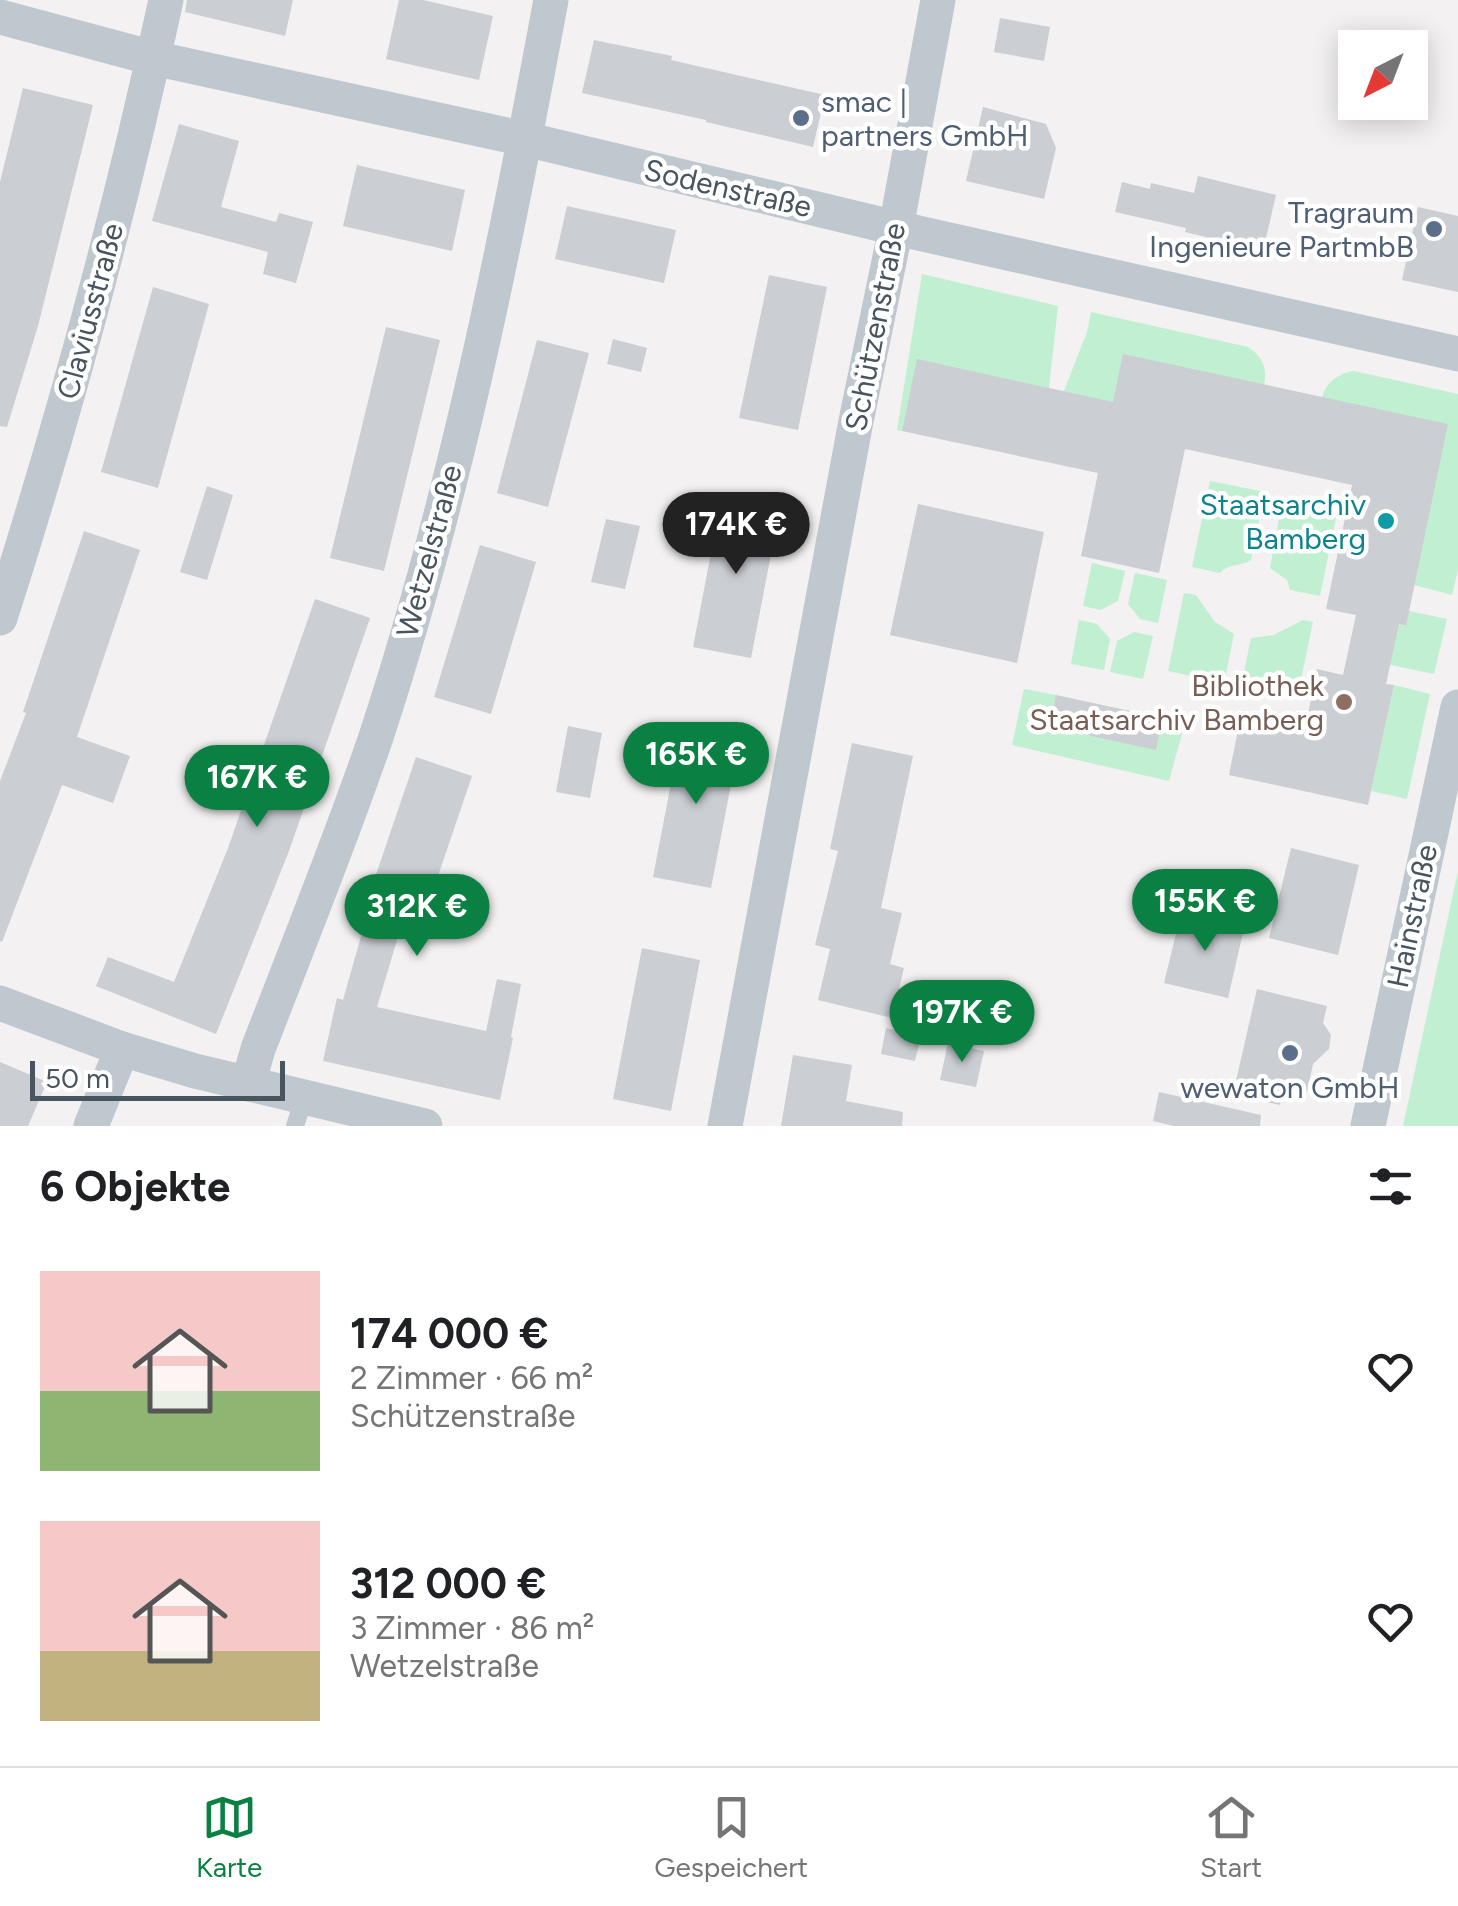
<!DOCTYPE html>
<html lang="de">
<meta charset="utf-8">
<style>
body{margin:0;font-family:Figtree,sans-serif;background:#f2f2f2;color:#202124;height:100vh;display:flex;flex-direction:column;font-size:38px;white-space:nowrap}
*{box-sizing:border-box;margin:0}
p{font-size:32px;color:#757577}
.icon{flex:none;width:55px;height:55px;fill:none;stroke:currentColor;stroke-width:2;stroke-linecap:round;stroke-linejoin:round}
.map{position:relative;height:1126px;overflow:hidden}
.drawer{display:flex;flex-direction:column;background:#fff;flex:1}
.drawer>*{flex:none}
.needle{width:65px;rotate:222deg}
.fabs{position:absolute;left:1338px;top:30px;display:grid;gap:20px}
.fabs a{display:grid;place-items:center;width:90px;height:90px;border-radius:0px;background:#fff;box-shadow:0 5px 25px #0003;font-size:50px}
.scale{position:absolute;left:30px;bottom:25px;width:255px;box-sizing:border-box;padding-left:10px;border:5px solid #49555e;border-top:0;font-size:28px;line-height:35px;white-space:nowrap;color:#49555e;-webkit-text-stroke:8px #fff;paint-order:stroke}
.price{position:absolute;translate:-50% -85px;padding:0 22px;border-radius:35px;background:#0b8043;color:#fff;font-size:32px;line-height:65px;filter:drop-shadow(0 2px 5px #0008)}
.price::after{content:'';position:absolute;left:50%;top:60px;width:30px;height:22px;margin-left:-15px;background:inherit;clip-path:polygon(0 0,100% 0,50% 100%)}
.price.current{background:#222;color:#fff}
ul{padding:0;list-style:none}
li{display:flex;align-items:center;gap:30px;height:250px;padding:0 40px}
li span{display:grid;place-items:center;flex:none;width:280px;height:200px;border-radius:0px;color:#555}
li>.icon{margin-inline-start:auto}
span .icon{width:120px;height:120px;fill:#fffc;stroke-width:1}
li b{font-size:42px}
h2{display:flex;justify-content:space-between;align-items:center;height:120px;padding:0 40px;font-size:42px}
.tabs{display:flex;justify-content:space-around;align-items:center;height:140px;border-top:2px solid #e0e0e0;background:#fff;font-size:28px;color:#757577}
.tabs a{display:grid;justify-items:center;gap:5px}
.tabs .current{color:#0b8043}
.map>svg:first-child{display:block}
.green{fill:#c1efd1}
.building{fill:#cbced3}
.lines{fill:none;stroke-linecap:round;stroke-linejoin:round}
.service{stroke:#bfc8cf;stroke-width:18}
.minor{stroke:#bfc8cf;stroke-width:35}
.service-dot{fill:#5c6f8a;stroke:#fff;stroke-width:4}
.culture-dot{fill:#0f9aa8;stroke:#fff;stroke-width:4}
.education-dot{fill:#8d6e63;stroke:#fff;stroke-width:4}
.labels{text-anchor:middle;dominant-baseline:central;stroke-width:9;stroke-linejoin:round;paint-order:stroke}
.service-label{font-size:30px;fill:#4e5e75;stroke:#fff;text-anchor:start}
.street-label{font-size:30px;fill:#49555e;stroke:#fff}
.culture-label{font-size:30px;fill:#0d838f;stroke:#fff;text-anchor:end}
.education-label{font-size:30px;fill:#785e54;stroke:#fff;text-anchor:end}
</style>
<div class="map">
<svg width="1458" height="1126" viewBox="0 0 1458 1126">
<rect width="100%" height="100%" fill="#f3f1f1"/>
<!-- green -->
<g class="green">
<polygon points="922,274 1058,306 1049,388 918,360 902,431 897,430"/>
<path d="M 1091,312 L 1248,347 C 1262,356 1268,368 1264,385 L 1102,456 L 1052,445 L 1064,391 L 1087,332 Z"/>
<path d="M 1354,371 L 1458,394 L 1458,570 L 1452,595 L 1414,585 L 1322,397 C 1326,382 1339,373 1354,371 Z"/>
<path d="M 1210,481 L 1265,492 L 1251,560 C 1240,567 1229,563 1220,573 L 1192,567 Z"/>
<polygon points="1283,497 1338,508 1320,596 1290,590 1287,580 1270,568"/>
<polygon points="1092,563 1125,571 1118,601 1100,610 1083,606"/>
<polygon points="1135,573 1167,580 1158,623 1140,619 1128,604"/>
<polygon points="1184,593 1196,595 1215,622 1234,634 1224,683 1168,671"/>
<polygon points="1409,611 1447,619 1434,674 1372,661 1381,620 1405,626"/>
<polygon points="1079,620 1097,624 1110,639 1104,670 1071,664"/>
<polygon points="1303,620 1313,622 1297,699 1241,687 1251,638 1274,635"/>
<polygon points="1134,632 1153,636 1143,679 1110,672 1117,641"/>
<polygon points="1394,685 1430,694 1407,799 1371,791"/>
<polygon points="1024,689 1056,695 1050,727 1156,749 1163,717 1185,723 1169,781 1012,745"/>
<polygon points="1458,871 1458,1126 1403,1126"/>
</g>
<!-- building -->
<g class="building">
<polygon points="187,0 293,0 285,36 185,12"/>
<polygon points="399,0 423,0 493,16 479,80 386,59"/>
<polygon points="1000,18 1050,27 1044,61 994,52"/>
<polygon points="594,40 672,56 671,60 825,95 813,147 706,122 706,120 582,93"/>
<polygon points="23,88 93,105 38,326 7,427 0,426 0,182"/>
<polygon points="983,107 1046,124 1056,148 1044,199 966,181"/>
<polygon points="179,124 239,141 221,207 276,222 279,213 313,222 296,283 263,274 268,252 152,221"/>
<polygon points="357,165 465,190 452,251 343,226"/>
<polygon points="1198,176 1276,195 1263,251 1185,232 1186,228 1115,212 1122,182 1150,189 1151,183 1194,193"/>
<polygon points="567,206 676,230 664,283 555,259"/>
<polygon points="1418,207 1458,216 1458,292 1402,280"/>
<polygon points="769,275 827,287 798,430 739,418"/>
<polygon points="153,287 209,304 158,488 101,472"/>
<polygon points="386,327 440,340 384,571 330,558"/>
<polygon points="613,339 647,348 641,372 607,364"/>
<polygon points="537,340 589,353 548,507 497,493"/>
<polygon points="1123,354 1448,424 1406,626 1399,624 1386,684 1394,685 1368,805 1229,775 1242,710 1306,724 1317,669 1343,675 1356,615 1326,609 1352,485 1185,449 1159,573 1081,556 1098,473 902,431 917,359 1113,402"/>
<polygon points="207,486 233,495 207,580 180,572"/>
<polygon points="722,496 780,508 751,658 693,647"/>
<polygon points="918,504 1044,532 1017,663 890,635"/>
<polygon points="606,519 640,526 625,589 591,582"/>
<polygon points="84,531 140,550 77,737 130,756 113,803 62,785 2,942 0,941 0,781 26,713 23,712"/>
<polygon points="480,545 536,562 491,714 434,697"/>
<polygon points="315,599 370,618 289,851 216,1034 96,986 108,957 174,982 228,848"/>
<polygon points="1056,695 1163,718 1156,750 1050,727"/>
<polygon points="568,726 602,733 590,798 556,792"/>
<polygon points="682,726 740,738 711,888 653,877"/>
<polygon points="852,743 913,756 881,908 902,913 890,964 904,968 892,1018 818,1000 830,949 815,945 838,851 830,849"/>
<polygon points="416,757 472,776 421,926 403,920 377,1007 486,1031 497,979 521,984 511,1037 513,1038 500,1100 323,1061 337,998 343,1000 369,908 365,907"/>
<polygon points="1291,848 1359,865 1338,955 1269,938"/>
<polygon points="1182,909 1245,924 1228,998 1164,983"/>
<polygon points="642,948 700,960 671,1111 613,1099"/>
<polygon points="1257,989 1327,1006 1323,1023 1331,1035 1329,1049 1313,1064 1307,1092 1284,1086 1280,1105 1233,1094"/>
<polygon points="886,1028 921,1036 915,1061 881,1054"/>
<polygon points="948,1043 984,1051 976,1087 940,1080"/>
<polygon points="793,1055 852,1065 846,1101 903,1112 902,1126 781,1126"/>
<polygon points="0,1062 47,1082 28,1126 0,1126"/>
<polygon points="1159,1092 1261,1115 1260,1126 1174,1126 1153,1121"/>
</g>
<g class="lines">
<!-- service -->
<polyline class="service" points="295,1126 304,1098"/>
<!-- minor -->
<g class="minor">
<polyline points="0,17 153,58 525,139 896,228 1458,354"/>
<path d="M 0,618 C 65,415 121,209 166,0"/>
<polyline points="0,1003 122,1049 195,1071 425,1126"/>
<path d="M 248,1084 L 258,1049 C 298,945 340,842 376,737 C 455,497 505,248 551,0"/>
<polyline points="91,1126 122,1049"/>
<polyline points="725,1126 856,421 896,228 938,0"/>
<polyline points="1368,1126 1458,707"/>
</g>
</g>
<!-- markers -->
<g class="service-dot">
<circle cx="801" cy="118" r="10"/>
<circle cx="1434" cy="229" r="10"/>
<circle cx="1290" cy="1053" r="10"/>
</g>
<circle class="culture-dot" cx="1386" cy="521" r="10"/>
<circle class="education-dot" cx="1344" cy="702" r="10"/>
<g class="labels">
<!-- service labels -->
<g class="service-label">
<text x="821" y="101">smac |<tspan x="821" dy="34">partners GmbH</tspan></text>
<text x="1414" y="212" text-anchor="end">Tragraum<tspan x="1414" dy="34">Ingenieure PartmbB</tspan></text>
<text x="1290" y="1087" text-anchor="middle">wewaton GmbH</text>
</g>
<!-- street labels -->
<g class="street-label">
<text transform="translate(728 188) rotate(13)">Sodenstraße</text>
<text transform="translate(90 311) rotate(-75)">Claviusstraße</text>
<text transform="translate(875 327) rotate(-79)">Schützenstraße</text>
<text transform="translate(429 551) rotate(-75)">Wetzelstraße</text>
<text transform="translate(1412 916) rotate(-78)">Hainstraße</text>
</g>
<!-- culture labels -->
<g class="culture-label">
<text x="1366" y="504">Staatsarchiv<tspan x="1366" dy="34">Bamberg</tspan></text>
</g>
<!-- education labels -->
<g class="education-label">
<text x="1324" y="685">Bibliothek<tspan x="1324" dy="34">Staatsarchiv Bamberg</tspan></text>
</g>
</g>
</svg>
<div class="fabs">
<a><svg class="needle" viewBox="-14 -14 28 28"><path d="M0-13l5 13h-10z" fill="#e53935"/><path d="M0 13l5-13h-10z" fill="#757577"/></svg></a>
</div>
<div class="scale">50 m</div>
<b class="price current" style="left:736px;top:577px">174K €</b>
<b class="price" style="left:696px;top:807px">165K €</b>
<b class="price" style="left:257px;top:830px">167K €</b>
<b class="price" style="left:1205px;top:954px">155K €</b>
<b class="price" style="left:417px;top:959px">312K €</b>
<b class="price" style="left:962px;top:1065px">197K €</b>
</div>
<section class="drawer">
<h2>6 Objekte<svg class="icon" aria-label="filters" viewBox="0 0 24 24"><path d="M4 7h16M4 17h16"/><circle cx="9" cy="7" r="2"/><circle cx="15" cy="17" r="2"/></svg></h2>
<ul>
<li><span style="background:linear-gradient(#f6c9c9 60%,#8fb573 0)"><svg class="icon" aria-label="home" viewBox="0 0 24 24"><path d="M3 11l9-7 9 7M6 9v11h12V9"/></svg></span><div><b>174 000 €</b><p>2 Zimmer · 66 m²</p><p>Schützenstraße</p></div><svg class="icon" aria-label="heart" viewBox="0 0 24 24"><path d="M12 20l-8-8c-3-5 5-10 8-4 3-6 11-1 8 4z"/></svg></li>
<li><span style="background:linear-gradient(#f6c9c9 65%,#c2b280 0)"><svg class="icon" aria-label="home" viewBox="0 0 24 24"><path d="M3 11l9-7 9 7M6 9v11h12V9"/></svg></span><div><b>312 000 €</b><p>3 Zimmer · 86 m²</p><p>Wetzelstraße</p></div><svg class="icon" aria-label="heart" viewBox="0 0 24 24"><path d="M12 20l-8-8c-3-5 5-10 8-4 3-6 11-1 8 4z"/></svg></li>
</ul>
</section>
<nav class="tabs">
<a class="current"><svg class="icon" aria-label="map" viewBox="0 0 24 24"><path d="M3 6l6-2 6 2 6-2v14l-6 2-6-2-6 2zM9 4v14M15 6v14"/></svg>Karte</a>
<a><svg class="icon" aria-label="saved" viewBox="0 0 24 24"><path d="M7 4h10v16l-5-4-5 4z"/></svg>Gespeichert</a>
<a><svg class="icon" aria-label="home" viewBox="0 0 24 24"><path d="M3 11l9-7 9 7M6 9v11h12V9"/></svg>Start</a>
</nav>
